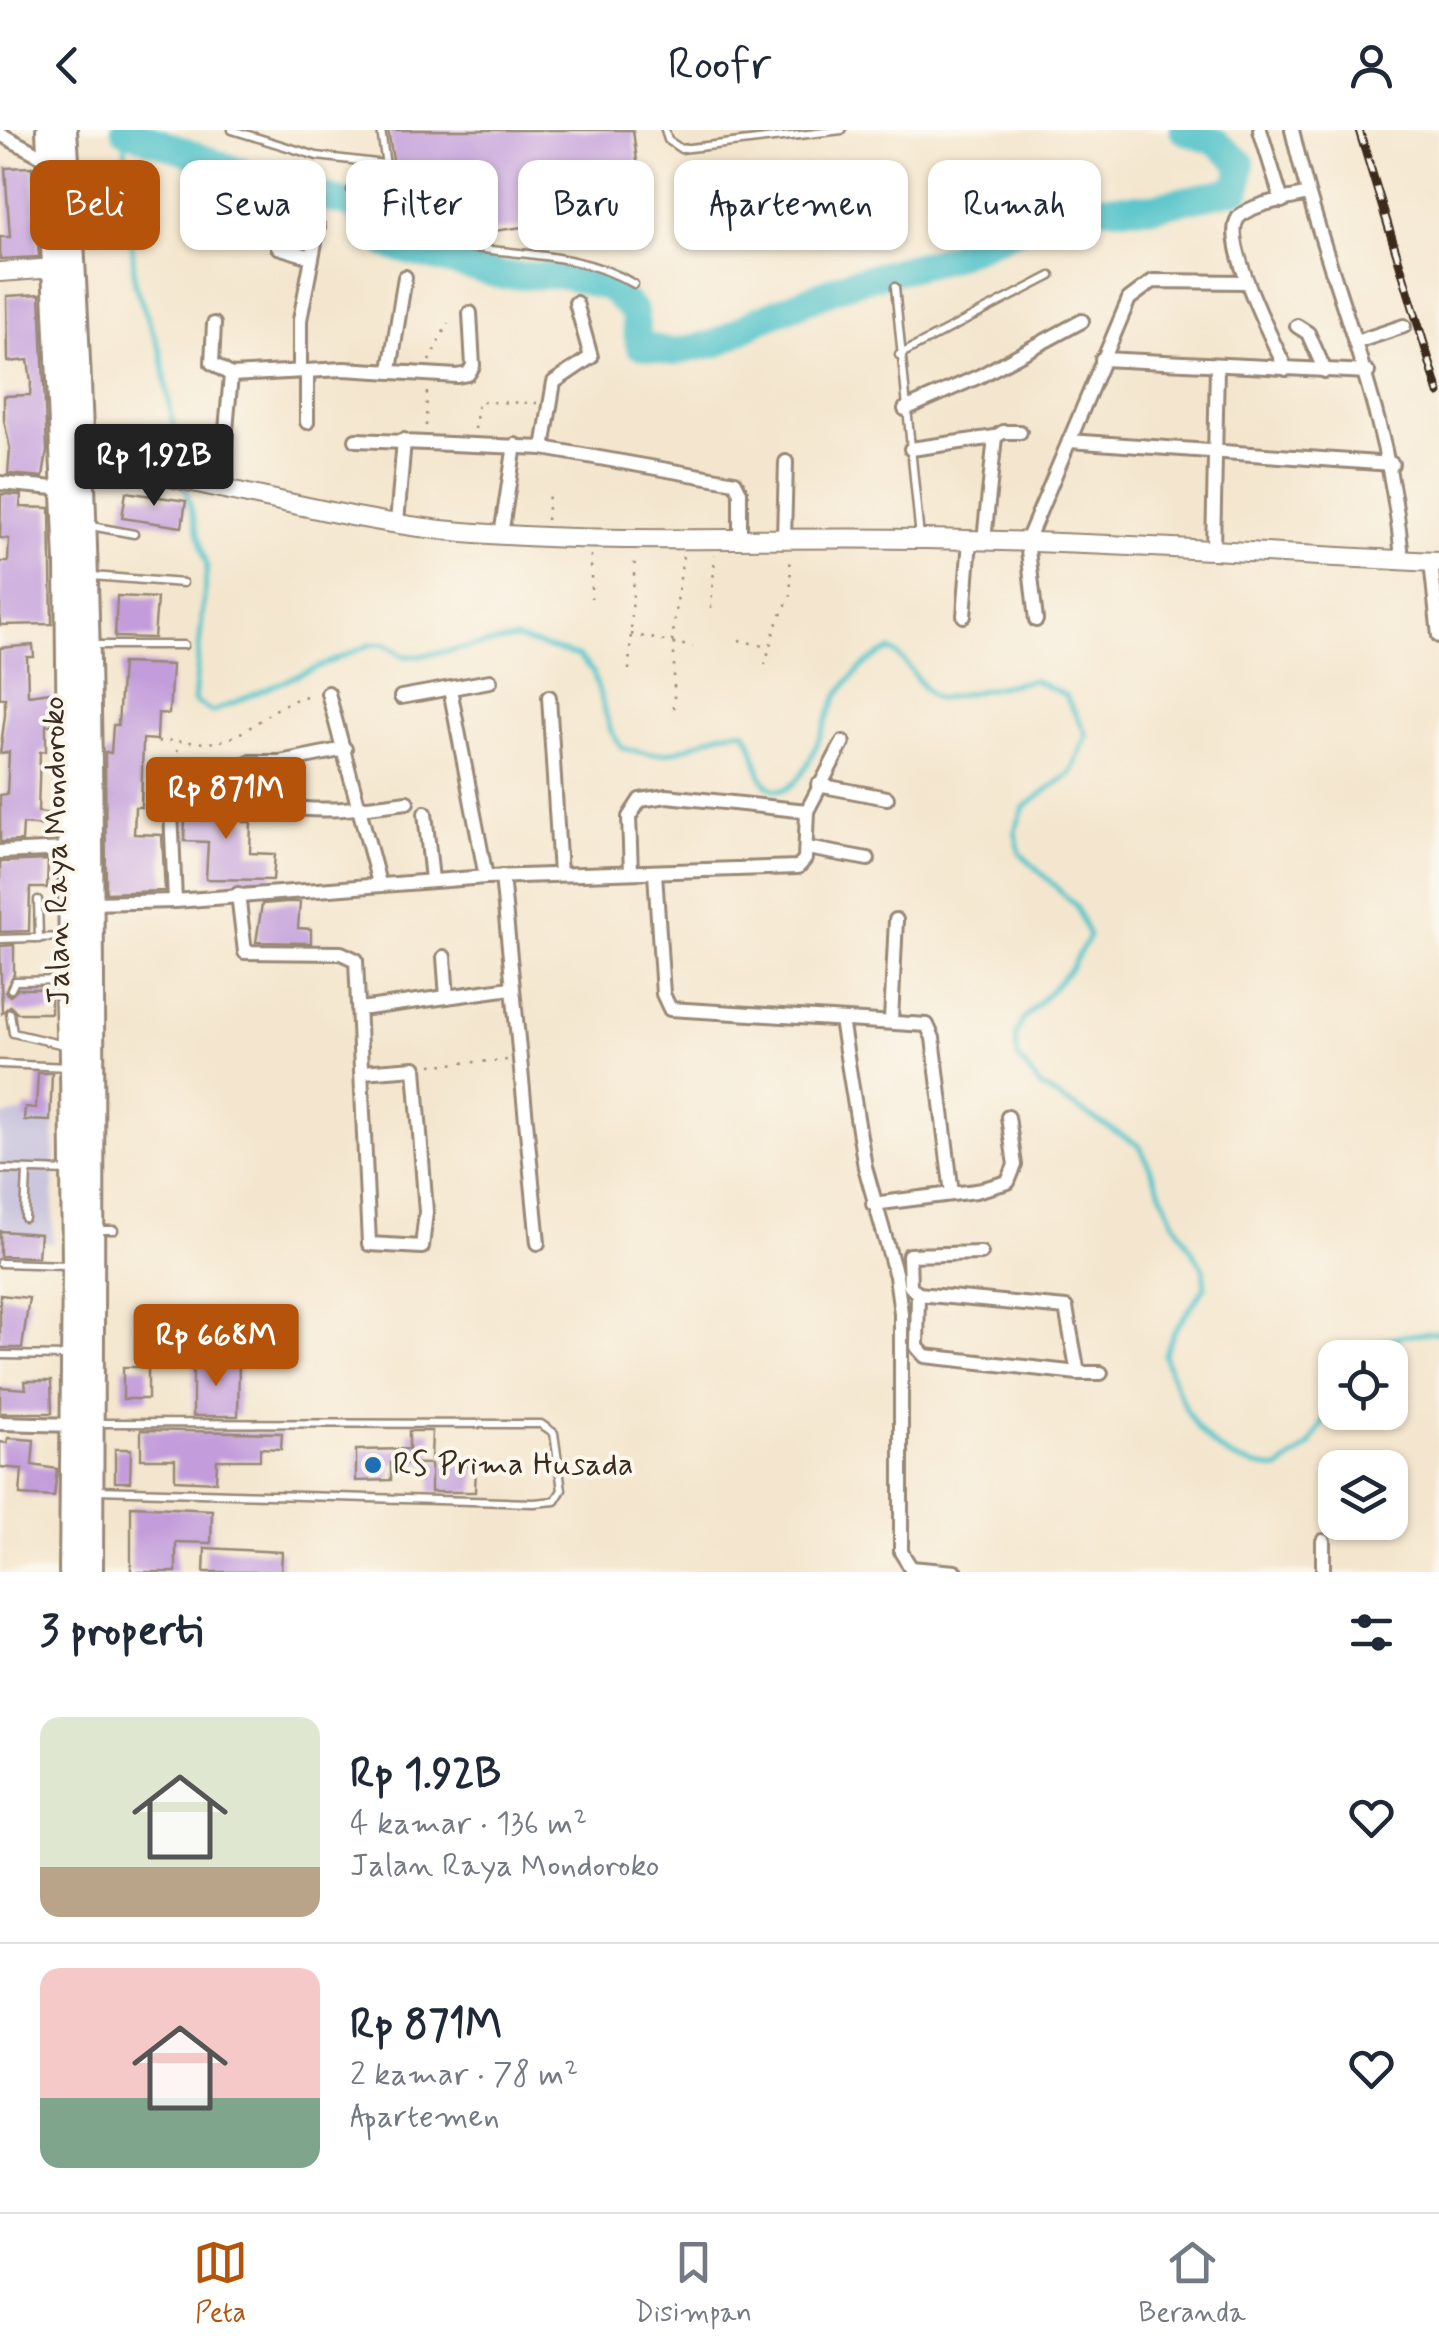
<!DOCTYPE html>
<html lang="id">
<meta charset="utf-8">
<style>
body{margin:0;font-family:Mynerve,sans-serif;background:#f2f2f3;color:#1f2937;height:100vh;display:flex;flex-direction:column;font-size:38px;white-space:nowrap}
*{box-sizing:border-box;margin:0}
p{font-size:32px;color:#747a83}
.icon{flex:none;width:55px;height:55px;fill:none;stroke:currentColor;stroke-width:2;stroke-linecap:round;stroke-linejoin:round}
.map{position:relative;height:1442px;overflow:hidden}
.side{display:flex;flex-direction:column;background:#fff;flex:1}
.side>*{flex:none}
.guide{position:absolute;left:30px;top:30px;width:1380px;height:90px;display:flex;gap:20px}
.tools{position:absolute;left:1318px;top:1210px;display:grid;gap:20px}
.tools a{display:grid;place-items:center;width:90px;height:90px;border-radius:20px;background:#fff;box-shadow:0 2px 8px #0004;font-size:50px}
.price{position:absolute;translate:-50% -85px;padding:0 22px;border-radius:10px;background:#b45309;color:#fff;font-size:32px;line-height:65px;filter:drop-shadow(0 2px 5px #0008)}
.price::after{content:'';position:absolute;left:50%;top:60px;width:30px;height:22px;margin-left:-15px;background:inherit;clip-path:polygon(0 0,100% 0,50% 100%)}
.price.current{background:#222;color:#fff}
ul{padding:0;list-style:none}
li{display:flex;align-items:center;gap:30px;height:250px;padding:0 40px}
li+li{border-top:2px solid #e0e1e3}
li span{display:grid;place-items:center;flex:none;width:280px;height:200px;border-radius:20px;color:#555}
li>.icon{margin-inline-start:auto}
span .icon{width:120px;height:120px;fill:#fffc;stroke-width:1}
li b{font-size:42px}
h2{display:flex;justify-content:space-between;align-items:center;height:120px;padding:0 40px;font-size:42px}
.pill{padding:0 35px;border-radius:20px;background:#fff;box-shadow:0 2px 8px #0004;font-size:35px;line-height:90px}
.pill.current{background:#b45309;color:#fff}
header{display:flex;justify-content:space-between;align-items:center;height:130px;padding:0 40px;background:#fff;font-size:45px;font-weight:600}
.tabs{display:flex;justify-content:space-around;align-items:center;height:140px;border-top:2px solid #e0e1e3;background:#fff;font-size:28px;color:#747a83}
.tabs a{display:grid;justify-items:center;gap:5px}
.tabs .current{color:#b45309}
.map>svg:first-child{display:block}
.industrial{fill:#c5c0db}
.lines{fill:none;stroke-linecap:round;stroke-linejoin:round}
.stream{stroke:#58c5cb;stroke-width:5}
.river{stroke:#58c5cb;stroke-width:28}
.building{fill:#c39ddb}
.lane-casing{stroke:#988876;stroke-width:11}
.street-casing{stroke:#988876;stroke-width:18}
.secondary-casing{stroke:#988876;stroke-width:22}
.highway-casing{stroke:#988876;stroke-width:28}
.path{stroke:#988876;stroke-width:2.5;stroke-dasharray:2.5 8;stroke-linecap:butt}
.lane{stroke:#fff;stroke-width:6}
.street{stroke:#fff;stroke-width:12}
.secondary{stroke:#fff;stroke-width:18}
.highway{stroke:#fff;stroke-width:22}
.rail-casing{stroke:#3b2a1e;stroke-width:9}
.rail{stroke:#fbf7ec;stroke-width:5;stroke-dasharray:15;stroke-linecap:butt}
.poi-dot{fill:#1f6fb2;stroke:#fbf7ec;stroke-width:4}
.labels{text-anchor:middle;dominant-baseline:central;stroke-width:8;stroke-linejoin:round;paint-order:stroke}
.street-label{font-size:32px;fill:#3b2a1e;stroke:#fbf7ec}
.poi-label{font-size:32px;fill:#3b2a1e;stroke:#fbf7ec;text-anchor:start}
</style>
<header><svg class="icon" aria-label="back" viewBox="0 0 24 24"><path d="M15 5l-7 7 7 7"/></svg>Roofr<svg class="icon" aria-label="person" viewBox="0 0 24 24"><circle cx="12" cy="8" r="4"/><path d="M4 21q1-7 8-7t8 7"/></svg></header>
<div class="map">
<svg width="1439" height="1442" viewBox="0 0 1439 1442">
<rect width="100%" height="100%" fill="#fbf7ec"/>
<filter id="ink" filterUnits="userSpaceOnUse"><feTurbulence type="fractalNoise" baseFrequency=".01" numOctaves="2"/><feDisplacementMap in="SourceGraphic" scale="20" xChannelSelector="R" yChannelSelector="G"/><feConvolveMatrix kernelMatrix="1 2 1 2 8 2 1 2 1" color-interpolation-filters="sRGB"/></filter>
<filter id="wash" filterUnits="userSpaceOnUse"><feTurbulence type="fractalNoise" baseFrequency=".0048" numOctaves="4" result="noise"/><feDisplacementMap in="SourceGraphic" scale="40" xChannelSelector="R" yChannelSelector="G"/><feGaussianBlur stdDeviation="2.25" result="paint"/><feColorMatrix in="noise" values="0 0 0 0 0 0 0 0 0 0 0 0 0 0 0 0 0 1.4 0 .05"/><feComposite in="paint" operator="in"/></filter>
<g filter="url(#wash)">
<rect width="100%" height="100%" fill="#f4e6ce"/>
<!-- industrial -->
<polygon class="industrial" points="54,975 53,1113 0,1111 0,987"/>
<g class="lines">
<!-- stream -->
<g class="stream">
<polyline points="124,0 135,155 161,223 182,347"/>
<path d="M 185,357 L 207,436 L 194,571 L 212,582 L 372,514 L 388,515 L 403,526 L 419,526 L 516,509 L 578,526 L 593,542 L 611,601 L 622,618 C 639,622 654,626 672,622 C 696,617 718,598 744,601 C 758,615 754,646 770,657 C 803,679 826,582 838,565 C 852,545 869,526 891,520 C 913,534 917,558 938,569 L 1033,550 L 1065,565 L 1087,605 L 1071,643 L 1024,677 L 1015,701 L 1020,723 L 1076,776 L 1089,806 L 1071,838 L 1023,890 L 1015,906 L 1018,928 L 1041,957 L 1140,1016 L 1174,1091 L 1203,1138 L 1205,1157 L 1175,1200 L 1164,1225 C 1186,1289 1208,1335 1279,1339 L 1310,1315 L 1335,1269"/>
<path d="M 1361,1228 C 1376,1204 1413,1205 1439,1202"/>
</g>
<!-- river -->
<polyline class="river" points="125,0 271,53 353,75 389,116 503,146 560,145 610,158 634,182 639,215 673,222 718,213 758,190 852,152 945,129 1073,77 1152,77 1238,59 1241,33 1215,12 1183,0"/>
</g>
<g id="blocks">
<!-- building -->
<g class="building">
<polygon points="388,0 633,0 642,70 616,74 618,84 479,103 473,56 399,66"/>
<polygon points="32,37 39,127 0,129 0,107 10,107 5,38"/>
<polygon points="40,164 47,321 43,347 8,344 10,318 4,290 4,266 30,265 31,252 28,230 8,232 7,166"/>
<polygon points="126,362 186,371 182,397 122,388"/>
<polygon points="1,364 21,365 20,377 50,378 52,494 0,495 0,432 8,432 9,409 0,408"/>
<polygon points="117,466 157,468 154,508 115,507"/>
<polygon points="33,515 34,527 27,527 28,565 51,562 52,595 46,595 46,621 40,622 38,682 46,683 45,696 23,694 22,711 0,712 0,665 7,664 9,622 0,623 5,585 5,568 0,568 0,518"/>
<polygon points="122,533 172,535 169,584 158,583 157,610 143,609 141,677 135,677 134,704 162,705 165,761 106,763 105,622 111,623 113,595 118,595"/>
<polygon points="186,668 244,677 243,692 251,692 250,723 275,724 273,750 206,749 208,712 184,711"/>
<polygon points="48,730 47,758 30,758 29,801 0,802 0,732"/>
<polygon points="286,772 300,772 298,798 311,799 311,813 256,812 262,774"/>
<polygon points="14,815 14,844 5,862 10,866 18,859 51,859 51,883 17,883 10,876 2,883 0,816"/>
<polygon points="38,943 52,943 50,991 24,990 25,977 36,978"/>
<polygon points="0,1101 40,1104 38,1127 0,1126"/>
<polygon points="0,1165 29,1168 22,1218 0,1218"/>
<polygon points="193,1232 239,1232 238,1286 193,1286"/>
<rect x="123" y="1237" width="25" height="32"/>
<polygon points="25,1251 51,1251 52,1283 0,1283 0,1257 26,1259"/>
<polygon points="141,1300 282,1303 281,1319 260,1318 260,1330 217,1330 216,1352 175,1350 175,1329 141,1329"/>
<polygon points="409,1301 432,1301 431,1330 461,1330 461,1336 476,1336 475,1362 431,1362 431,1334 391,1333 391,1350 356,1351 356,1320 409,1319"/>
<polygon points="8,1308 34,1310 32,1335 57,1339 54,1367 20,1365 22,1339 0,1337 0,1312 7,1313"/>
<polygon points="115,1319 131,1319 130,1352 115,1352"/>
<polygon points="131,1376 212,1380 211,1413 176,1412 176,1442 131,1442"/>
<polygon points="205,1418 282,1422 281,1442 204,1442"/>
</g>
</g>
</g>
<g filter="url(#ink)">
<use href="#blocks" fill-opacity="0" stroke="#988876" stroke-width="2.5"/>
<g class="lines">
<!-- lane casing -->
<g class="lane-casing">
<g id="lane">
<polyline points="232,0 317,26 385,34"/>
<polyline points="381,0 390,65 396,75 462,84"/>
<polyline points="665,0 668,10 681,19 842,0"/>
<path d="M 351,60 C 369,73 386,96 406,103 C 479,130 566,113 634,154"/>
<polyline points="352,60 388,52"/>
<polyline points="895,157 920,408"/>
<polyline points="899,225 1051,146"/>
<polyline points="91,396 134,404"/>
<polyline points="92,446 183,453"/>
<polyline points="94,515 184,515"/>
<polyline points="38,770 39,809"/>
<polyline points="0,809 67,807"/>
<polyline points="58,851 60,914"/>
<polyline points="11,859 15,851 68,850"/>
<polyline points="10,883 13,903 64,915"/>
<polyline points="0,934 69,937"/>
<polyline points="0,1039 69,1041"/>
<polyline points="25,1088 27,1041"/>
<polyline points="97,1100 114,1100"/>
<polyline points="0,1133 68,1135"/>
<polyline points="0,1225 69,1226"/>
<polyline points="95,1293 541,1294 554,1303 562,1360 555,1371 534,1373 97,1360"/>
</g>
</g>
<!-- street casing -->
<g class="street-casing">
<g id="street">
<polyline points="1260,0 1282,71"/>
<path d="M 1292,0 C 1326,149 1390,275 1402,430"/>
<polyline points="0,4 49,30"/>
<polyline points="278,117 311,127"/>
<polyline points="214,194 212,233 231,245 344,239 457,246 468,244 473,236 470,183"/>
<polyline points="1297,196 1308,203 1325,241"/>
<polyline points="1356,212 1404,196"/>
<polyline points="1102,229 1368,242"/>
<path d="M 1286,239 C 1275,215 1218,105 1240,86 C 1256,72 1287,70 1307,64"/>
<polyline points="390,240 405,147"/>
<polyline points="300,241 300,190 318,97"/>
<polyline points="905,279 980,246 1082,191"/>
<polyline points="307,292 307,241"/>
<polyline points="356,310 543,318 735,352 740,362 740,409"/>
<polyline points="1069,311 1392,334"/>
<polyline points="543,318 554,252 591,227 576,173"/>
<polyline points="911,319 995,307"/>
<polyline points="0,353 65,359"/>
<polyline points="221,355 231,245"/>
<polyline points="397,393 404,310"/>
<polyline points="501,405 515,315"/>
<polyline points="784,409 786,332"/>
<polyline points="984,410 995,307 1003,302 1020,302"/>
<polyline points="1213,419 1217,237"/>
<polyline points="1431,432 1439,506"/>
<polyline points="964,486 970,410"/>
<polyline points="1036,490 1027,411 1129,169 1153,151 1246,152"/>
<polyline points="450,559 486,747"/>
<polyline points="328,563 379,753"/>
<polyline points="401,567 490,551"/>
<polyline points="549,567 560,744"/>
<polyline points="249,632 280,632 345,619"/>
<polyline points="818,655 887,668"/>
<polyline points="425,683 432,750"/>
<polyline points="807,718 868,729"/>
<polyline points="0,722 68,719"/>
<polyline points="631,742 629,687 640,670 667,666 807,681"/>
<polyline points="655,743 663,864 670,879 927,895 933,908 952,1064"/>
<polyline points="502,746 538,1113"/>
<polyline points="238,764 245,822 341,823 356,830 369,1114 422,1117 426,1082 415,938 362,942"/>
<path d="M 175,771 L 170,658 C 216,656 240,667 283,676 C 323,684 368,677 407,672"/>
<polyline points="90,773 175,771 486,747 798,737 805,729 807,681 843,612"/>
<polyline points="444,827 447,867"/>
<polyline points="360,879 511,858"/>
<polyline points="841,890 865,1037 896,1146 901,1183 901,1422 911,1438 955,1442"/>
<polyline points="891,890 896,790"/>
<polyline points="873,1074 976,1061 1008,1052 1015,1035 1008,987"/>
<polyline points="918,1164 910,1156 909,1125 981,1123"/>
<polyline points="1078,1243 1066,1178 918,1164 917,1217 925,1226 1078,1243 1101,1243"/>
<polyline points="0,1293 74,1295"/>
<polyline points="1323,1442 1323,1411"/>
</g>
</g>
<!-- secondary casing -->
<g class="secondary-casing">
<g id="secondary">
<polyline points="0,142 54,138"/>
<path d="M 83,332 C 211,350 335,391 463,402 C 616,415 771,406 925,409 C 1096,412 1268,424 1439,432"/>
</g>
</g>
<!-- highway casing -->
<g class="highway-casing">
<g id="highway">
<polyline points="48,0 67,432 74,1135 71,1442"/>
<path d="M 65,0 C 98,480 93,962 91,1442"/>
</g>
</g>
<!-- path -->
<g class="path">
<polyline points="429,231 448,193"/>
<polyline points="426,296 427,259"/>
<polyline points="475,299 478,272 537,273"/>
<polyline points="547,390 549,363"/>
<polyline points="591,425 591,468"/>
<polyline points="711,478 715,425"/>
<polyline points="631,504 693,517"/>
<polyline points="739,510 767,517"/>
<polyline points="672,512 683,425"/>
<polyline points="674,513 674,586"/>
<polyline points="765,535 775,497 791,465 790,425"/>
<polyline points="629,540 635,426"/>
<path d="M 158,612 C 178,608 200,616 221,611 C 257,601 272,572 312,565"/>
<polyline points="173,642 179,612"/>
<polyline points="188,688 241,684"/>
<polyline points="431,935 508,930"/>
</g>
<!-- lane -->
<use href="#lane" class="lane"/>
<!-- street -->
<use href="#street" class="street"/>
<!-- secondary -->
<use href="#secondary" class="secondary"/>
<!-- highway -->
<use href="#highway" class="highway"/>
<!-- rail casing -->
<g class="rail-casing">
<polyline id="rail" points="1359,0 1439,263"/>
</g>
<!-- rail -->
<use href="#rail" class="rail"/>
</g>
</g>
<!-- markers -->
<circle class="poi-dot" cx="373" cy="1335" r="10"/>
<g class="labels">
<!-- street labels -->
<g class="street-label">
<text transform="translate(57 721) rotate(-91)">Jalan Raya Mondoroko</text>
</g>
<!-- poi labels -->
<g class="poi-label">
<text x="393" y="1335">RS Prima Husada</text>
</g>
</g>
</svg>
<div class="tools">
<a><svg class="icon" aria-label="locate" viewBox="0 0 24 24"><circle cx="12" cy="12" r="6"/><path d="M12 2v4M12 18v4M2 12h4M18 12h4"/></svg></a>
<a><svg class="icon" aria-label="layers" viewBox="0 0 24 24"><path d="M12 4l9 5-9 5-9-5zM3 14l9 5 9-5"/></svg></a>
</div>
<b class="price current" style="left:154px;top:379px">Rp 1.92B</b>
<b class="price" style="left:226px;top:712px">Rp 871M</b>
<b class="price" style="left:216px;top:1259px">Rp 668M</b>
<div class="guide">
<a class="pill current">Beli</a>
<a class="pill">Sewa</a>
<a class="pill">Filter</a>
<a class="pill">Baru</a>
<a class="pill">Apartemen</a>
<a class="pill">Rumah</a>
</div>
</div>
<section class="side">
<h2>3 properti<svg class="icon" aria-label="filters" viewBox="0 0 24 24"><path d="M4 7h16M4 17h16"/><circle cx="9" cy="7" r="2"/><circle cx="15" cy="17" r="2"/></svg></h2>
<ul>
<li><span style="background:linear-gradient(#dfe7d0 75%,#b9a48a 0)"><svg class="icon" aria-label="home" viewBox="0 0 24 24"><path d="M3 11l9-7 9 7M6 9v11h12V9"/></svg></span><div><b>Rp 1.92B</b><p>4 kamar · 136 m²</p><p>Jalan Raya Mondoroko</p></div><svg class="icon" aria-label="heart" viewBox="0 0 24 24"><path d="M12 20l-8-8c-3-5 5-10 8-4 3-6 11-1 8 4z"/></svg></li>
<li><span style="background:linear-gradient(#f6c9c9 65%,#7fa58c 0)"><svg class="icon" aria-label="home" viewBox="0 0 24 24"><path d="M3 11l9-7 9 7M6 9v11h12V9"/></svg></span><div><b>Rp 871M</b><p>2 kamar · 78 m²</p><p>Apartemen</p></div><svg class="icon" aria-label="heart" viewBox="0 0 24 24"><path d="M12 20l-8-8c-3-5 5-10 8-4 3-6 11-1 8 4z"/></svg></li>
</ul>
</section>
<nav class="tabs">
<a class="current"><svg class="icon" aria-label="map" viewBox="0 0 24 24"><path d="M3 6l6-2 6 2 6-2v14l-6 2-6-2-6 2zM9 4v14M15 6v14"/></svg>Peta</a>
<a><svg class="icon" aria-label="saved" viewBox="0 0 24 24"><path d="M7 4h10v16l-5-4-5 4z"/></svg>Disimpan</a>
<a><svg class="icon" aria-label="home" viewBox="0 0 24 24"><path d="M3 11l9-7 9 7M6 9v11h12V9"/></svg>Beranda</a>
</nav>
